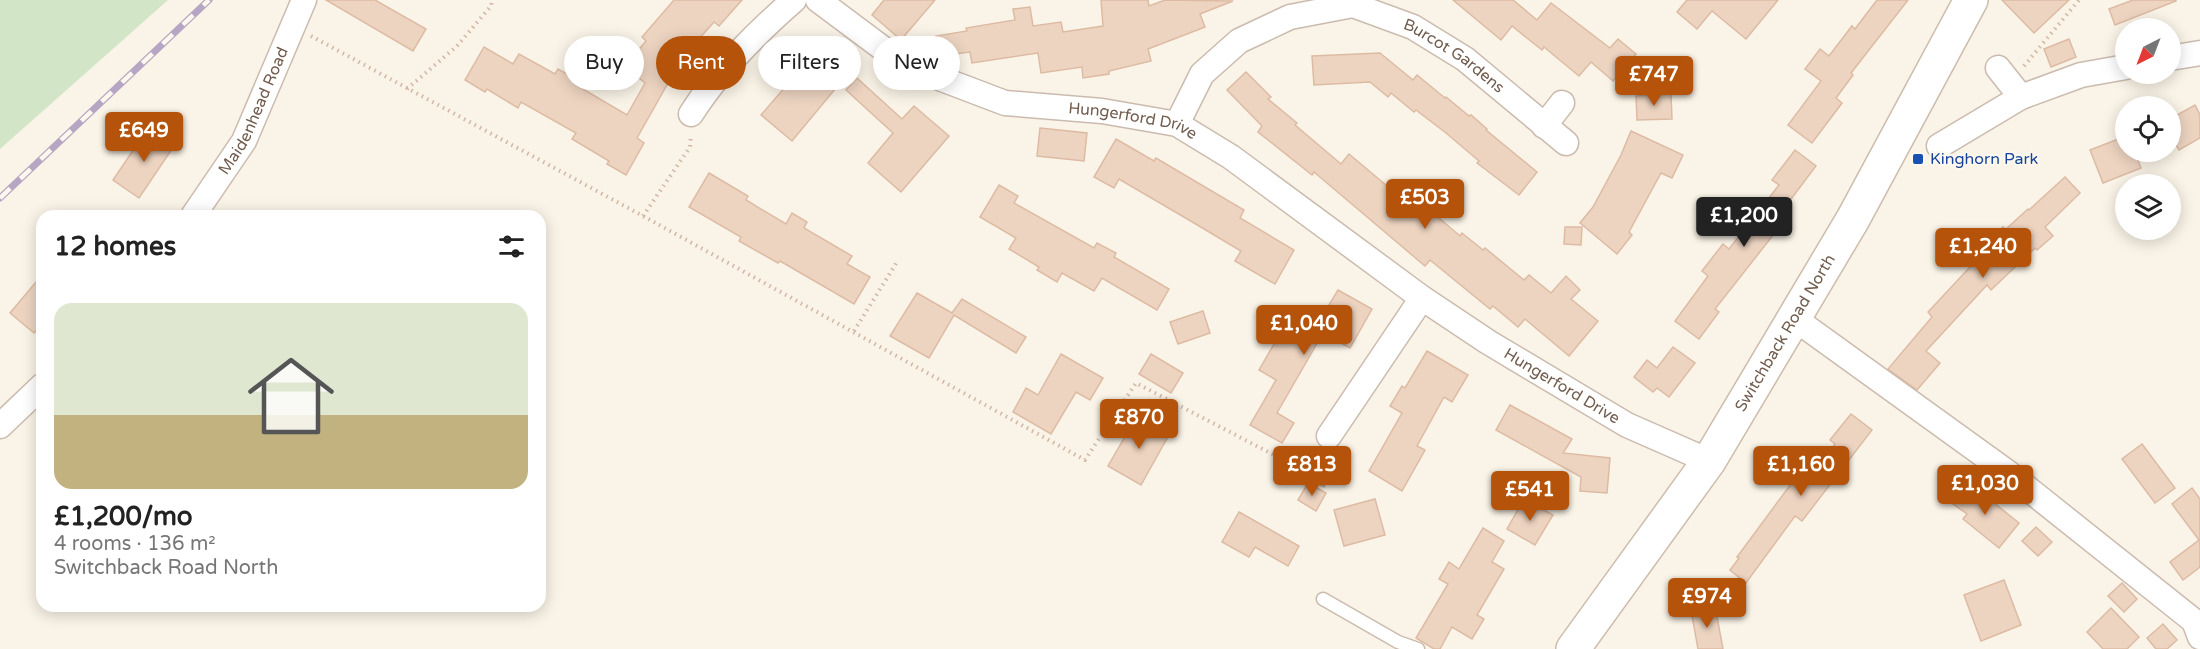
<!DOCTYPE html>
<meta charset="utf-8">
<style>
body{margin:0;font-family:"Varela Round",sans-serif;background:#f6f6f6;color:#222;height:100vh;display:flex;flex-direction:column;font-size:22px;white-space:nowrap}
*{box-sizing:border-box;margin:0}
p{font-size:20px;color:#767676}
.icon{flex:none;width:33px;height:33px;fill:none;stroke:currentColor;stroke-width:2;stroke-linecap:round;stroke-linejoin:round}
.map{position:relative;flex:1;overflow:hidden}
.details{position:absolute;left:36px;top:210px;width:510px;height:402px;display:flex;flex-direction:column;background:#fff;border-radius:18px;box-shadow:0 3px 15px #0003}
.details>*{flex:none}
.banner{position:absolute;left:564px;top:36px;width:570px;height:54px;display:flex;gap:12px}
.needle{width:39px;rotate:222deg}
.controls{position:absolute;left:2115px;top:18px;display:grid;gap:12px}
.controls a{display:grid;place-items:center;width:66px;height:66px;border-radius:50%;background:#fff;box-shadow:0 3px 15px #0003;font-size:30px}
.price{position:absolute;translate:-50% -51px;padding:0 14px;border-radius:6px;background:#b45309;color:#fff;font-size:20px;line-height:39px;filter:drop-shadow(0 2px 3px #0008)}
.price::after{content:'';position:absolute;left:50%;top:36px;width:18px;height:14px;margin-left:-9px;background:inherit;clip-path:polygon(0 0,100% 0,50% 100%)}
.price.current{background:#222;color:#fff}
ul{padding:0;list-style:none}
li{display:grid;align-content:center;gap:12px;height:318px;padding:0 18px}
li+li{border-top:2px solid #e0e0e0}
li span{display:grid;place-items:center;height:186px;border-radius:18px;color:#555}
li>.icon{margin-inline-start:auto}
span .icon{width:108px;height:108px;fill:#fffc;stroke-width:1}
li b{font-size:26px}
h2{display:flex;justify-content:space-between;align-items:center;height:72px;padding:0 18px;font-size:26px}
.pill{padding:0 21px;border-radius:27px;background:#fff;box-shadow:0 3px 15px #0003;font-size:21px;line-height:54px}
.pill.current{background:#b45309;color:#fff}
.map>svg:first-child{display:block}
.green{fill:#d2e6c7}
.building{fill:#edd4c1;stroke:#ddbba3;stroke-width:1.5}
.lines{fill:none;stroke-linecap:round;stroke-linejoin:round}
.lane-casing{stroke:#cbbbae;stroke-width:15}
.street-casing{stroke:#cbbbae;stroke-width:27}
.secondary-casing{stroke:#cdbcac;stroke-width:36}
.path{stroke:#d1b7a5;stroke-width:4;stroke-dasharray:1.5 4.5;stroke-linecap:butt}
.lane{stroke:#fff;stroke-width:12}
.street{stroke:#fff;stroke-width:24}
.secondary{stroke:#fff;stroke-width:33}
.rail-casing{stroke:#b6a6c3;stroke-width:7}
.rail{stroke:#fdf7ed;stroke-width:4.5;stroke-dasharray:14;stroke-linecap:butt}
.transit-dot{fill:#1a4fb4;stroke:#fdf7ed;stroke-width:2}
.labels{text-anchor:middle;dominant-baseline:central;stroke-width:4.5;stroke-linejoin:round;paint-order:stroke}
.street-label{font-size:16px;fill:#715c4e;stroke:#fdf7ed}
.transit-label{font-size:16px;fill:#164399;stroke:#fdf7ed;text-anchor:start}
</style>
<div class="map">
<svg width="2200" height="649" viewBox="0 0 2200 649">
<rect width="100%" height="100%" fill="#faf3e7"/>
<!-- green -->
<polygon class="green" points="0,0 168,0 0,149"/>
<!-- building -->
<g class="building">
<polygon points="326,0 375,0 426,29 413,51"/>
<polygon points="674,0 742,0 719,26 714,22 672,69 677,73 667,85 637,138 644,143 626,175 607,164 609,161 572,139 576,133 521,102 518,108 487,89 485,92 465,80 484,47 513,64 519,54 555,74 558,69 579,81 576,85 627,115 645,83 625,66 646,41 642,37"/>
<polygon points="884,0 935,0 901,40 872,15"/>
<polygon points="1101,0 1148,0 1149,6 1165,0 1233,1 1200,14 1205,27 1148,49 1151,61 1109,71 1109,74 1083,78 1082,67 1041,73 1038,53 972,63 970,52 939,56 936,36 967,31 966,28 1015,20 1013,9 1030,7 1033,26 1061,22 1063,32 1103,26"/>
<polygon points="1453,0 1513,0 1537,20 1551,3 1610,48 1618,39 1636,54 1613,81 1591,62 1579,76 1544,47 1542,50 1512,26 1501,40"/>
<polygon points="1687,0 1778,0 1746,39 1712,11 1697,29 1677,12"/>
<polygon points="1877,0 1908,0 1851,73 1853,75 1836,98 1842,103 1812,143 1788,125 1821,81 1805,69 1820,49 1829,56 1852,26 1855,29"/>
<polygon points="2002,0 2069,0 2034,33"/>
<polygon points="2133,0 2176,0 2176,1 2115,25 2109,9"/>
<polygon points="2069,39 2076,57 2051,67 2044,49"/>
<polygon points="817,42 850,71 792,141 761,115 805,64 801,61"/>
<polygon points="1380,53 1413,80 1417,75 1445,98 1446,97 1469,116 1471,115 1487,129 1486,130 1537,172 1519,195 1477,163 1479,161 1446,133 1416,110 1414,112 1391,93 1388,97 1370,82 1314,85 1312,56"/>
<polygon points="1246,72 1271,97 1268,99 1297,123 1295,125 1341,164 1349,154 1393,191 1399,184 1460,236 1462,233 1483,250 1485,248 1524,280 1529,275 1551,293 1566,276 1580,290 1571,299 1598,321 1569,356 1525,319 1518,327 1493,306 1490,309 1430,260 1425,266 1314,172 1312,175 1258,132 1262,126 1227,90"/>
<polygon points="857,78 902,119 914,106 949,136 901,192 868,163 893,133 846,90"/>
<polygon points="1671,94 1672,119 1637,120 1636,96"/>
<polygon points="2195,105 2200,115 2200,138 2179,150 2170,135 2170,119"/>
<polygon points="148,128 174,146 139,198 113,180"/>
<polygon points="1040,128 1087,133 1084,161 1037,156"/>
<polygon points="1631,131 1683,155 1672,178 1661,173 1629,232 1632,235 1617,254 1580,223 1593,207 1621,155"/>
<polygon points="2126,136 2126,152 2135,152 2141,168 2103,183 2090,150"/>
<polygon points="1116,139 1154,161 1156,158 1244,210 1240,218 1294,250 1275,284 1235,261 1241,251 1189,220 1119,179 1114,188 1094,177"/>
<polygon points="1795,150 1816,166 1779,215 1785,220 1715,309 1719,312 1699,339 1675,321 1708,276 1702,271 1723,244 1729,249 1779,185 1772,180"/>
<polygon points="709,173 748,196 746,200 786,224 792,213 807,222 804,228 852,256 847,264 870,277 854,304 780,261 778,263 739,241 741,237 689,207"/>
<polygon points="2065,177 2080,193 2045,227 2053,236 2037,250 2035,248 1991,290 1987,285 1926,351 1940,363 1917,390 1888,369 1932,317 1928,312 1970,267 1965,262 2003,227 2006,229 2028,209 2029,210"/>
<polygon points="999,185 1018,196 1014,203 1094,248 1097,243 1116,253 1114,257 1169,289 1157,310 1102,278 1094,291 1062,273 1057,282 1037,270 1039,267 1009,249 1016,238 980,217"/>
<polygon points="1565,227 1582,227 1581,245 1564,244"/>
<polygon points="42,275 42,324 34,333 10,313"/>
<polygon points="1338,290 1372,309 1350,348 1323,333 1277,413 1294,423 1282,443 1250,425 1276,380 1259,370 1293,311 1317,325"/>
<polygon points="917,293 952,313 962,299 1026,337 1016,353 954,315 929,358 890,336"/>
<polygon points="1203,311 1210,333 1178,344 1170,322"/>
<polygon points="1673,347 1695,363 1669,397 1657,388 1653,392 1634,377 1647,360 1657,368"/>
<polygon points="1427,351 1468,375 1452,402 1444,397 1417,446 1425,450 1402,491 1369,471 1402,413 1390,406 1402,386 1405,388"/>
<polygon points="1061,354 1103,378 1090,400 1076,392 1051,434 1013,412 1026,388 1038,395"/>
<polygon points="1151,354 1183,373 1171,393 1139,374"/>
<polygon points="1510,405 1572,439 1563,453 1610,458 1607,493 1580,491 1581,477 1496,430"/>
<polygon points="1138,414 1170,433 1141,485 1108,466"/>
<polygon points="1851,414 1872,430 1802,521 1795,516 1746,583 1730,570 1739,558 1737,557 1805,465 1814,472 1835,444 1830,440"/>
<polygon points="2142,444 2175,488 2155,503 2122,459"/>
<polygon points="1308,458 1332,472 1324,487 1300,473"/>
<polygon points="1308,483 1326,493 1316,511 1298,500"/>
<polygon points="1962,484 1980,498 1983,494 2019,523 1999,548 1963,519 1967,514 1949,501"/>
<polygon points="2192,488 2200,499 2200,567 2183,580 2170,562 2199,540 2172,504"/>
<polygon points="1375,499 1385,535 1344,546 1334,510"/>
<polygon points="1524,499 1553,515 1535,545 1507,529"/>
<polygon points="1239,512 1299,546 1288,566 1255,547 1249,557 1222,542"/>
<polygon points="2036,527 2052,542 2038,556 2022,541"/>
<polygon points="1483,528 1504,541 1492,562 1504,569 1477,615 1484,619 1472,639 1452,627 1440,649 1434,649 1416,638 1448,584 1439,579 1449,562 1459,569"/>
<polygon points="2004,580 2021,625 1981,641 1964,595"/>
<polygon points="2122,583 2137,599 2124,612 2108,596"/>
<polygon points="1715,606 1723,649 1698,649 1691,610"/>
<polygon points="2111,608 2139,637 2127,649 2103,649 2087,632"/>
<polygon points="2163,624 2177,640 2167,649 2156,649 2147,638"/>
</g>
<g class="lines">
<!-- lane casing -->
<g class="lane-casing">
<polyline id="lane" points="1323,599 1398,642 1418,649"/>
</g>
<!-- street casing -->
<g class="street-casing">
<g id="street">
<path id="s1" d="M 818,0 L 905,65 L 1005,103 L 1102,111 L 1177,124 L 1231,157 L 1422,298 L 1488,342 L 1627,425 L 1709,461"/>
<polyline points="2170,58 2200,53"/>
<polyline points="2021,97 2081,75 2126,67"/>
<path d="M 691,114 C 719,70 755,34 794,0"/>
<path id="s2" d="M 1177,124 L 1202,74 L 1239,41 L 1290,17 L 1353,5 L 1413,27 L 1465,59 L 1566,143"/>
<polyline points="1544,126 1562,103"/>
<polyline points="1939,146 2021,97 1998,68"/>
<path id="s3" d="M 193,216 L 244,141 L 304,0"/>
<polyline points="1795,319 2007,472 2194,621 2200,637"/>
<polyline points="0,426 42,386"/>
<polyline points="1329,436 1422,298"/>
</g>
</g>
<!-- secondary casing -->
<g class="secondary-casing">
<g id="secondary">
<path id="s4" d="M 1573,649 L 1709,461 L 1853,219 L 1971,0"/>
</g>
</g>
<!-- path -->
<g class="path">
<polyline points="311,36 643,216 1085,460 1136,383 1297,467 1310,448"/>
<polyline points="2024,66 2079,0"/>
<polyline points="407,89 457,46 491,6 492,0"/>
<polyline points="643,216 690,147 691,135"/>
<polyline points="854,331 897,262"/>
</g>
<!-- lane -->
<use href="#lane" class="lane"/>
<!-- street -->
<use href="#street" class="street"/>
<!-- secondary -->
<use href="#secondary" class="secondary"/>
<!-- rail casing -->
<g class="rail-casing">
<polyline id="rail" points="0,198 209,0"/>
</g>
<!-- rail -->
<use href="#rail" class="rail"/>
</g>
<!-- markers -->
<rect class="transit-dot" x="1912" y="153" width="12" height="12" rx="3"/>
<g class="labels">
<!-- street labels -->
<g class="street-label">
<text stroke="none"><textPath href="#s2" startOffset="340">Burcot Gardens</textPath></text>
<text stroke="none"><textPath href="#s3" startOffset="122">Maidenhead Road</textPath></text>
<text stroke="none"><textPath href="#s1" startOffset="345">Hungerford Drive</textPath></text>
<text stroke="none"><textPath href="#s4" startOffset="381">Switchback Road North</textPath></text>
<text stroke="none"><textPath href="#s1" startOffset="855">Hungerford Drive</textPath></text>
</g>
<!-- transit labels -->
<g class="transit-label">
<text x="1930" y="159">Kinghorn Park</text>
</g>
</g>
</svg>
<div class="controls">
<a><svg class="needle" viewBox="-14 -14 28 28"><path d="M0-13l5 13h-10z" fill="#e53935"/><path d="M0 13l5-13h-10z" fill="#767676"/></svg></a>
<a><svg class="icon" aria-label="locate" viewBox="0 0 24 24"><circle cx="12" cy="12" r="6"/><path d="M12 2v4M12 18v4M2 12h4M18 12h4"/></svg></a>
<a><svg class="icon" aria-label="layers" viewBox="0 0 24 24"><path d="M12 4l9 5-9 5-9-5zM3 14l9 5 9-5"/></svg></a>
</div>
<b class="price" style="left:1654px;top:107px">£747</b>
<b class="price" style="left:144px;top:163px">£649</b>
<b class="price" style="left:1425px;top:230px">£503</b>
<b class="price current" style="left:1744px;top:248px">£1,200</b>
<b class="price" style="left:1983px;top:279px">£1,240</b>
<b class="price" style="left:1304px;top:356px">£1,040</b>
<b class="price" style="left:1139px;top:450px">£870</b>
<b class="price" style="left:1312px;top:497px">£813</b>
<b class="price" style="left:1801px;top:497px">£1,160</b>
<b class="price" style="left:1985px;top:516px">£1,030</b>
<b class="price" style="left:1530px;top:522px">£541</b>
<b class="price" style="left:1707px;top:629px">£974</b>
<div class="banner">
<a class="pill">Buy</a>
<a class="pill current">Rent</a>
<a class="pill">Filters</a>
<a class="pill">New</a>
</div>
<section class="details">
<h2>12 homes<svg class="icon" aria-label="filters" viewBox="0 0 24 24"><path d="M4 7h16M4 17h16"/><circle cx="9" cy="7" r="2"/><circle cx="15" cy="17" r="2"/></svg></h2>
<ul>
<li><span style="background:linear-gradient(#dfe7d0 60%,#c2b280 0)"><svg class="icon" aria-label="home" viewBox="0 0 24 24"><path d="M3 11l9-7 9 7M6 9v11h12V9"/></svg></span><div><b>£1,200/mo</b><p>4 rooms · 136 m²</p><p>Switchback Road North</p></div></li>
</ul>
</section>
</div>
